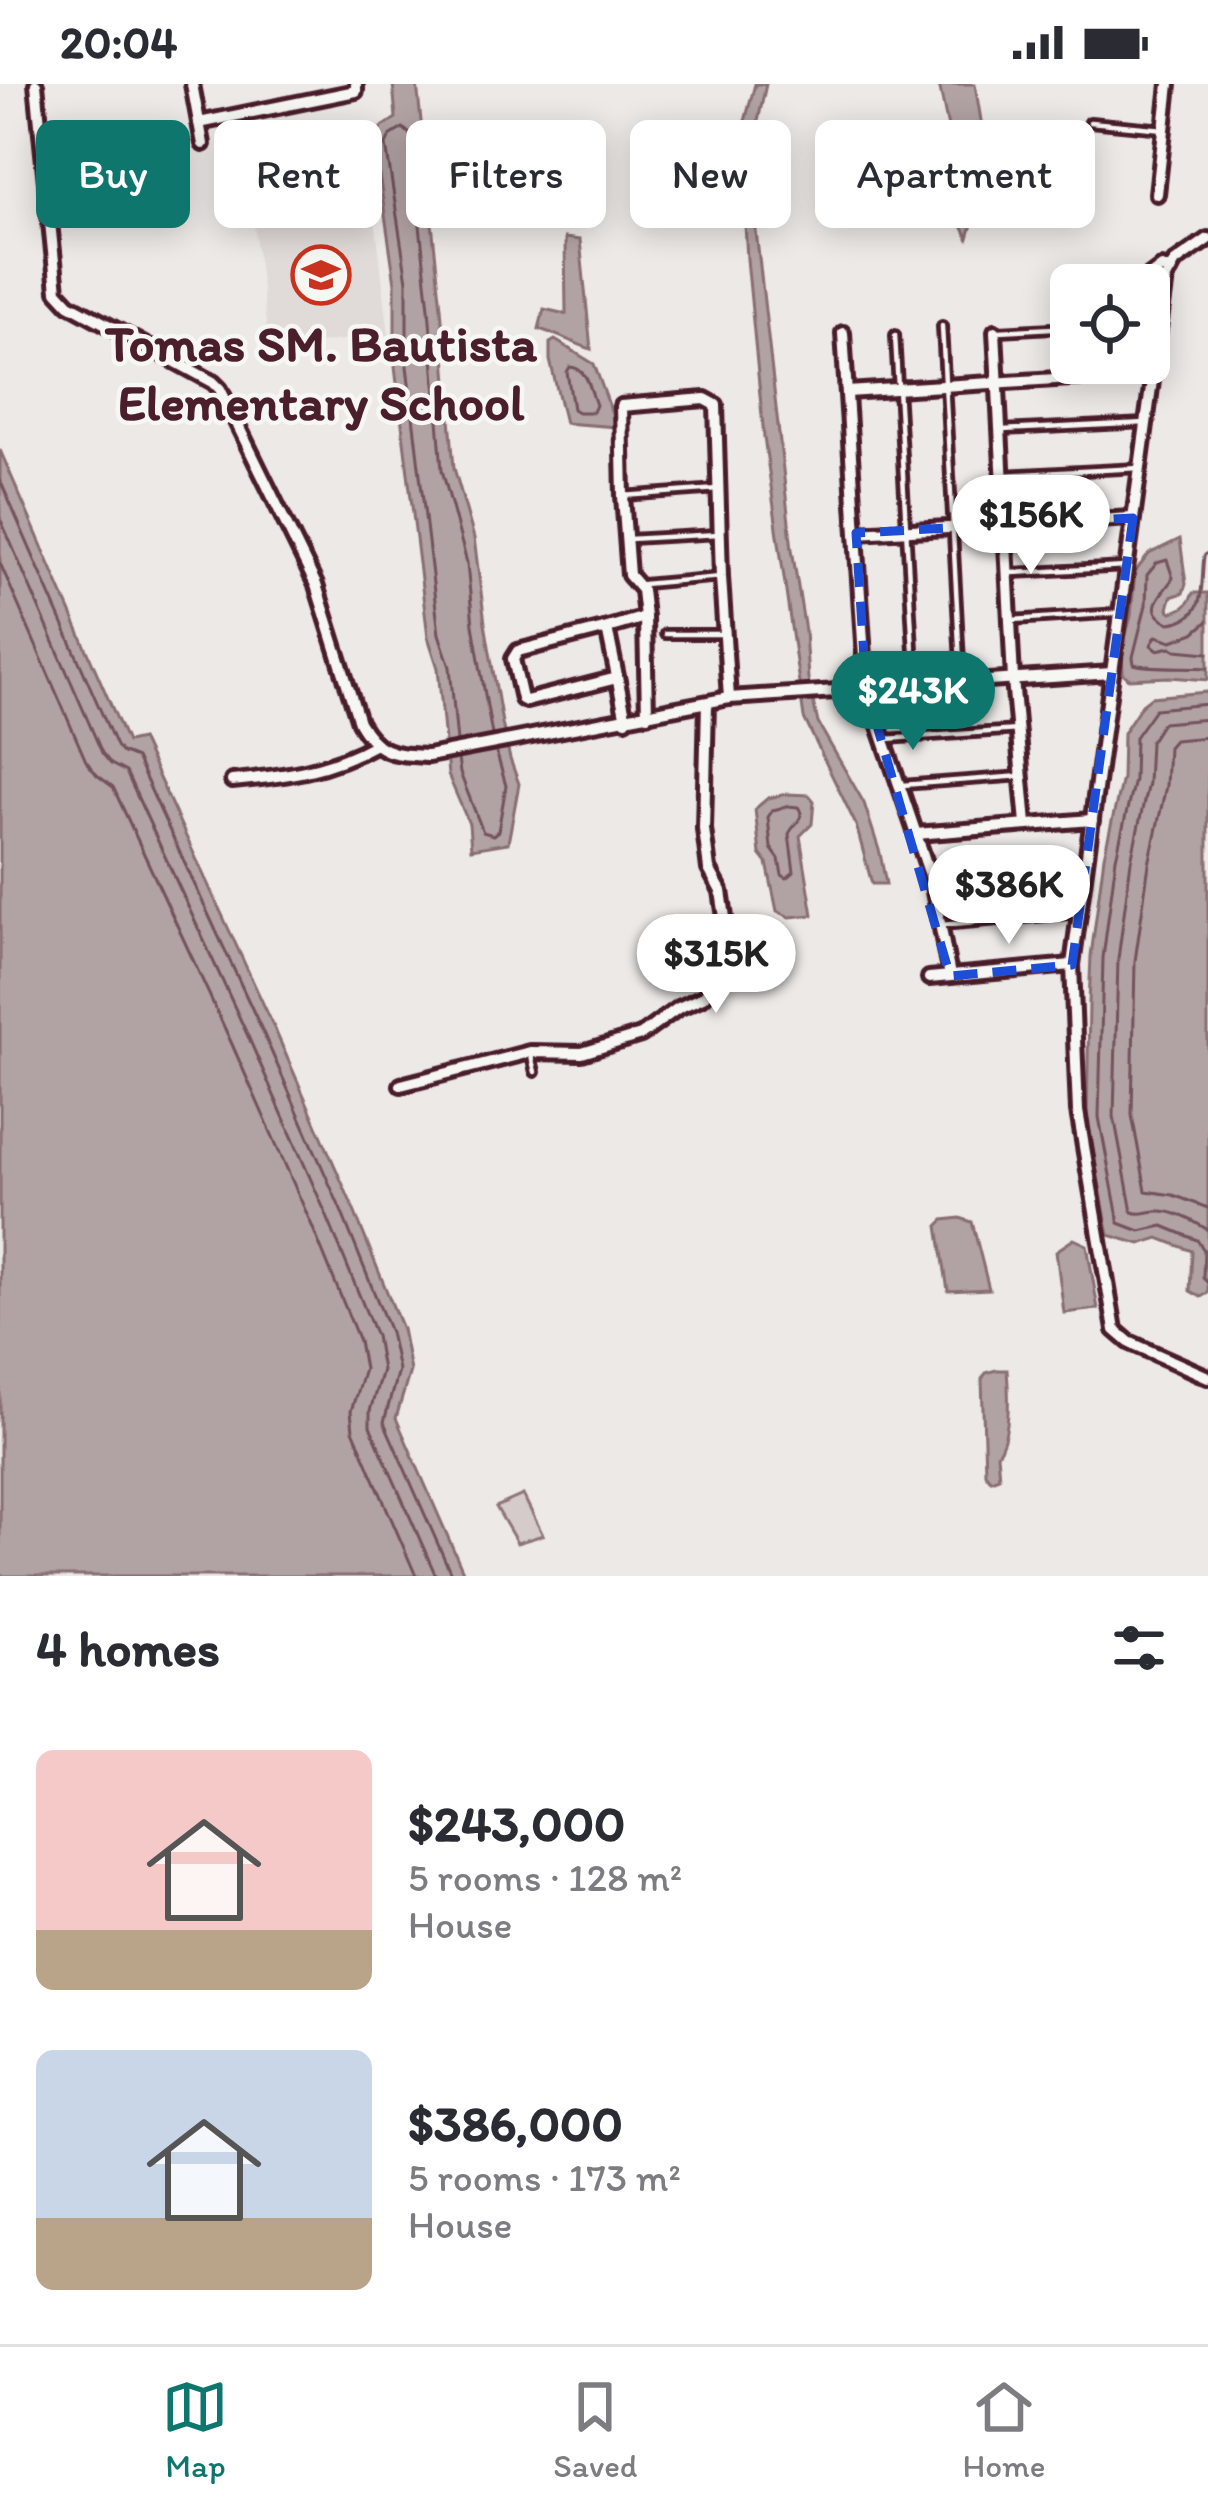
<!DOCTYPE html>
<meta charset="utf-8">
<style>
body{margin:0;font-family:Itim,sans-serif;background:#f7f7f7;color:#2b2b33;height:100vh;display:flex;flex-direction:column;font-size:45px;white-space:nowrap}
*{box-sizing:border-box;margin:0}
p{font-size:39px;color:#7c7c81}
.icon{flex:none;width:66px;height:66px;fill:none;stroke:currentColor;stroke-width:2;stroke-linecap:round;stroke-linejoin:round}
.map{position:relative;height:1492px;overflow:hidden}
.sheet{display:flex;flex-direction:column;background:#fff;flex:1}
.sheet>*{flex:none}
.guide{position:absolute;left:36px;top:36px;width:1137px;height:108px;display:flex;gap:24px}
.tools{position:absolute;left:1050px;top:180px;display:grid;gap:24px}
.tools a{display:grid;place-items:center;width:120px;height:120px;border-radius:18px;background:#fff;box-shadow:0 6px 30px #0003;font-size:60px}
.price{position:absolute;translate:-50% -102px;padding:0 27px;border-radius:42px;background:#fff;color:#222;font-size:39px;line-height:78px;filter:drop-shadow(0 3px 6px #0008)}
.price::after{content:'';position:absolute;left:50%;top:72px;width:36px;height:27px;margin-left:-18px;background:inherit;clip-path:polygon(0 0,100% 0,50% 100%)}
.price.selected{background:#0f766e;color:#fff}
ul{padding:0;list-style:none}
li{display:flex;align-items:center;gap:36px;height:300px;padding:0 36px}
li span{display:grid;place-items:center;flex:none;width:336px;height:240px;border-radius:18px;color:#555}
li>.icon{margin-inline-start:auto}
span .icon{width:144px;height:144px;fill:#fffc;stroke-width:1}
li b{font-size:51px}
h2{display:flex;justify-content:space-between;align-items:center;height:144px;padding:0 36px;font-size:51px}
.chip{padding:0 42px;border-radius:18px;background:#fff;box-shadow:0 6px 30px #0003;font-size:42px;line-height:108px}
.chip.selected{background:#0f766e;color:#fff}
.status{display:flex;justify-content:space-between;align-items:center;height:84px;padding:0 60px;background:#fff;direction:ltr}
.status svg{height:33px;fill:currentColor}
.tabs{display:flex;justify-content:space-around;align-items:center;height:168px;border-top:3px solid #e1e1e2;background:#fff;font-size:33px;color:#7c7c81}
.tabs a{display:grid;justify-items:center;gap:6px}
.tabs .selected{color:#0f766e}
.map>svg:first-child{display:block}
.built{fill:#e0dad8}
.green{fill:#d4cbca;stroke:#8f757a;stroke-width:3}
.water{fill:#b1a2a3;stroke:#886e73;stroke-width:3}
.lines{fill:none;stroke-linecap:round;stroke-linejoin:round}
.shore{stroke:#73535b;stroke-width:3}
.service-casing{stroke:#4a1f2b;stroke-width:14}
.minor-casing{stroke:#4a1f2b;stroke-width:20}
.service{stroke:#f6f6f2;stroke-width:4.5}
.minor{stroke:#f6f6f2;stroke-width:10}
.marked{fill:none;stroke:#1d4ed8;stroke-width:9;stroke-dasharray:24 15;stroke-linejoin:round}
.labels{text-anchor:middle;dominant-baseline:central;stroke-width:9;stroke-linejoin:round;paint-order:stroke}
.poi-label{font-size:51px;font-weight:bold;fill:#4a1f2b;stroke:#f6f6f2}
</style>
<div class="status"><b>20:04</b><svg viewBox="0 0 49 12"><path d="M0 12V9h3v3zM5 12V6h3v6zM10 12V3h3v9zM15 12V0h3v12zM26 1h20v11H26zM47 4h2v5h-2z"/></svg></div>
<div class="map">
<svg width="1208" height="1492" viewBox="0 0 1208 1492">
<rect width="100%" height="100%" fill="#ece9e6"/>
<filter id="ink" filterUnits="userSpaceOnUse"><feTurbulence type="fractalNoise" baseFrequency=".00833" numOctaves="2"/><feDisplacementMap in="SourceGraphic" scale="24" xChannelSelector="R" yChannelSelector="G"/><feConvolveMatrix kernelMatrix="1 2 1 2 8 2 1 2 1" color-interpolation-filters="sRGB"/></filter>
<g filter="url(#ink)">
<!-- built -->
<polygon class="built" points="373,118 389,251 269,264 253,132"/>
<!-- green -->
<polygon class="green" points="523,1411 543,1451 517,1459 496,1423"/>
<!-- water -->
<g class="water">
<polygon points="393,0 417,0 441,223 454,384 474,454 485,539 502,639 510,675 519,700 508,759 471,765 469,740 448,691 438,584 428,553 395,283 395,199 374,56 381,44 396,34"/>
<polygon points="755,0 766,0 757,42 760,79 756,147 792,465 805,547 808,595 818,639 864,719 880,769 886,800 872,800 856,741 804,634 764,353 747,175 740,56"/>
<polygon points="939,0 975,0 986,67 953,68"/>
<polygon points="983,73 985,97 968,154 960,138 962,105 955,74"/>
<path d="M 565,154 L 580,156 L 591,265 C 573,259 557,250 539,245 L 544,225 L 566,230 Z"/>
<polygon points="555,256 594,280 617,343 565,339 550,276 550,259"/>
<polygon points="0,366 127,658 141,655 272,939 351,1119 402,1245 410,1287 396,1334 465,1492 0,1492"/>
<path d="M 1180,455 L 1186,500 L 1183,509 L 1171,513 L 1168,525 L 1172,528 C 1184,525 1189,520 1193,509 L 1208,509 L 1208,596 L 1169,593 L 1129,595 L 1123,589 L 1122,565 L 1131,532 L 1135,488 L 1149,470 Z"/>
<polygon points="1208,608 1208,1209 1201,1213 1190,1207 1192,1167 1159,1154 1140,1160 1109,1151 1087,1034 1089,920 1091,872 1104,772 1122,694 1123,649 1142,620 1151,613"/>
<polygon points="787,710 809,711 814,717 812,740 800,752 813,831 790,833 777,827 767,779 760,770 755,725 768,714"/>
<polygon points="960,1134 972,1138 989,1205 948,1207 938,1142 944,1136"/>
<polygon points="1074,1155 1087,1161 1098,1225 1064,1229 1056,1167"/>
<path d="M 996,1286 L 1007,1286 C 1009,1309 1011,1351 997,1370 L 999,1393 L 991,1396 L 985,1389 L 982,1295 L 986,1289 Z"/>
</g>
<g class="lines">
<!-- shore -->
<g class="shore">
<path d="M 570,283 C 588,284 590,306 596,321 L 593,328 L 578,328 L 573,325 L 567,288 Z"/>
<polyline points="0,396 116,662 121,668 136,674 261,944 340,1124 390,1248 398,1286 384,1338 452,1492"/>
<polyline points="0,434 102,669 111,680 126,688 247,950 326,1130 376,1252 382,1286 370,1327 370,1342 436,1492"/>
<path d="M 1208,468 L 1204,472 C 1200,503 1208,534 1170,539 C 1140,525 1164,509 1173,494 L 1167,476 L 1157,479 L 1147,491 L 1146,521 L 1133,573 L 1134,580 C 1150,585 1188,582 1208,584"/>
<polyline points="0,479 86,677 97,691 113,703 231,958 310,1137 359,1257 364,1285 351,1327 353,1346 416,1492"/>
<polyline points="1208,537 1194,549 1172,557 1156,552 1151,561 1157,566 1171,563 1176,566 1208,569"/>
<polyline points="1208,620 1155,625 1135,653 1134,696 1116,774 1103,874 1099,1033 1119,1139 1140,1147 1163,1142 1197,1156 1204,1166 1203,1194 1208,1199"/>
<path d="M 1208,635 L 1162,639 L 1150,658 L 1148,699 L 1131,777 L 1118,875 L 1114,1032 L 1132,1128 C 1144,1132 1148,1126 1161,1127 C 1178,1128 1194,1137 1208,1146"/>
<polyline points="1208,653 1174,656 1168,663 1166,702 1149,780 1135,877 1132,1031 1146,1107 1173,1111 1208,1124"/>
<polyline points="457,658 450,583 439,550 407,282 407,197 386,61 390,52 403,44 410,50 429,224 442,386 467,479 473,541 492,651"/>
<polyline points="458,675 460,689 483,748 493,751 498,747 506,702 496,667"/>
<path d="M 788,722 L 798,723 C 807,734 793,740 789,750 L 794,788 L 787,794 L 782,791 L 779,775 L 771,764 L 768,733 L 773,726 Z"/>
</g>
<!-- service casing -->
<g class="service-casing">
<g id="service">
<polyline points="1090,38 1164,45"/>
<polyline points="942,242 961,598"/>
<polyline points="999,247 1071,243"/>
<polyline points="895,251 915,601"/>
<polyline points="1002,346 1146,339"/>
<polyline points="1003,391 1140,384"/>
<polyline points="623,412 718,405"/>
<polyline points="629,455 719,450"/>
<polyline points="1012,489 1126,483"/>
<polyline points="643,500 721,493"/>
<polyline points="1012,536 1120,529"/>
<polyline points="665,550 725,550"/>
<polyline points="886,655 1018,646"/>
<polyline points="902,701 1022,692"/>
<polyline points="935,797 1085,786"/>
<polyline points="941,841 1079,829"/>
<polyline points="530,968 535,988"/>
</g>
</g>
<!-- minor casing -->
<g class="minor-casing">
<g id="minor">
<path d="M 36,0 L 57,207 L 69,220 L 213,298 L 220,305 L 316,501 L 359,638 C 378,671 393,670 428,672 L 729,614 L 1112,589"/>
<polyline points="192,0 203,60"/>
<polyline points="199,39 356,7 356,0"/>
<polyline points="1157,110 1169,0"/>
<polyline points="1208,155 1175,178 1166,194 1072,881 1078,1027 1115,1246 1129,1258 1208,1293"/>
<polyline points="1138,201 1162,183 1170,187"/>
<polyline points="995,247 1013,595 1026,740"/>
<polyline points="843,249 866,604 932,797 950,892"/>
<polyline points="847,308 1153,289"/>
<polyline points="856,449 1133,434"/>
<polyline points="645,533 647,631"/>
<polyline points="604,545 645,533 642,506 629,491 623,412 621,322 705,315 716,321 721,493 729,614"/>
<polyline points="617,594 526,617 522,615 513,575 518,567 604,545 608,549 626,636"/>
<path d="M 232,697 C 286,692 328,687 376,660"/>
<polyline points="916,750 1092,736"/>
<polyline points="929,894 1072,881"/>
<polyline points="401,1001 530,968 582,969 641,951 678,924 703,913 716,898 729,860 721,807 709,785 704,745 707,619"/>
</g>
</g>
<!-- service -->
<use href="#service" class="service"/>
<!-- minor -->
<use href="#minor" class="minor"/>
</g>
</g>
<!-- marked area -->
<path class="marked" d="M 1133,434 L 1072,881 L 950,892 L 866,604 L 856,449 Z"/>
<!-- icons -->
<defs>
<g id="school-ring" transform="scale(3)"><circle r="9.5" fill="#f6f6f2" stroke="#c8321e" stroke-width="1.5"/><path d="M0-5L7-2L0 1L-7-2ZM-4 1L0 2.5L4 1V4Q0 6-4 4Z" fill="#c8321e"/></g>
</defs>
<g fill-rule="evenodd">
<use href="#school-ring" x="321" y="191"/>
</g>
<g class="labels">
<!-- poi labels -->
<g class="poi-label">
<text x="321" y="259">Tomas SM. Bautista<tspan x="321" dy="59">Elementary School</tspan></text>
</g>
</g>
</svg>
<div class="tools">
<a><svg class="icon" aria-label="locate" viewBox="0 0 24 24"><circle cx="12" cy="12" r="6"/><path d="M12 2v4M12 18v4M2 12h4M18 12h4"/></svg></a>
</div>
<b class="price" style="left:1031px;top:493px">$156K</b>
<b class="price selected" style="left:913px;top:669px">$243K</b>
<b class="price" style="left:1009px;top:863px">$386K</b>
<b class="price" style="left:716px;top:932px">$315K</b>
<div class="guide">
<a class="chip selected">Buy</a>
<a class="chip">Rent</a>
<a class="chip">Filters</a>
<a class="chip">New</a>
<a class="chip">Apartment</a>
</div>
</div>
<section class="sheet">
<h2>4 homes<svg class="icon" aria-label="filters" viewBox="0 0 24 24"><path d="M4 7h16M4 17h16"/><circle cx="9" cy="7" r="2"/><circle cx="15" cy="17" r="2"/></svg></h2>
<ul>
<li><span style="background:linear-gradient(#f6c9c9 75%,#b9a48a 0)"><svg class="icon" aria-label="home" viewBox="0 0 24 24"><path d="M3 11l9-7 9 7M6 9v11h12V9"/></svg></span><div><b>$243,000</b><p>5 rooms · 128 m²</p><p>House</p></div></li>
<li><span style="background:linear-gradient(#c9d6e8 70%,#b9a48a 0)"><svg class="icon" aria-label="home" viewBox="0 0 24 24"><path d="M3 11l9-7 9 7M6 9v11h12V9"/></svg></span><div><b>$386,000</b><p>5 rooms · 173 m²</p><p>House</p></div></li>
</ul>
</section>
<nav class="tabs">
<a class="selected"><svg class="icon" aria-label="map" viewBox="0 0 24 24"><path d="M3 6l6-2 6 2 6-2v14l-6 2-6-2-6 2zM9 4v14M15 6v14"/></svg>Map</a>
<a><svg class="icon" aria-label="saved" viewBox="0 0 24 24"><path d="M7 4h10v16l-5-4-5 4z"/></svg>Saved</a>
<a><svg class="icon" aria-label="home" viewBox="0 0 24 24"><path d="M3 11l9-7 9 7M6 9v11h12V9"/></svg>Home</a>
</nav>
